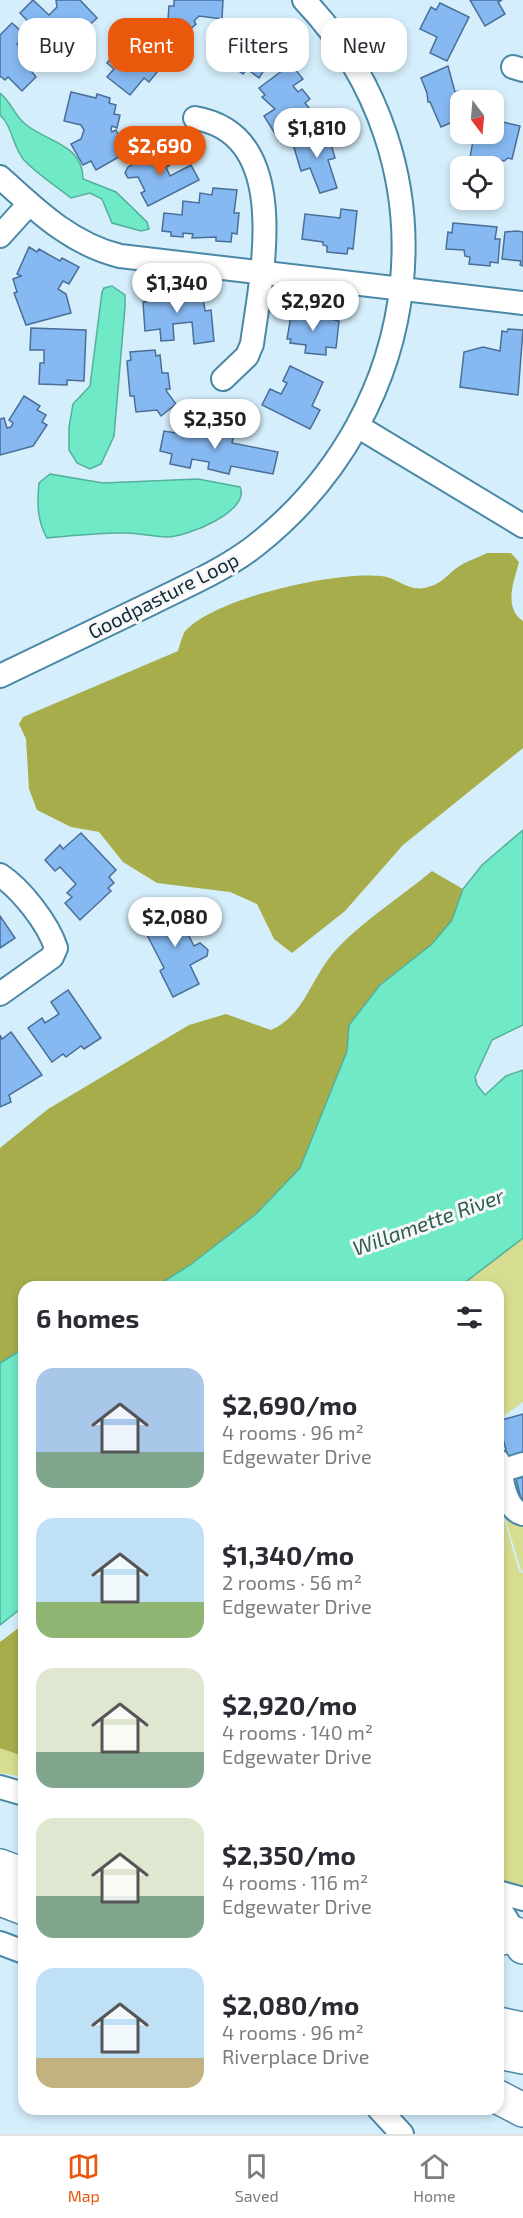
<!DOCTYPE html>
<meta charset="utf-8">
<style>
body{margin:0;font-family:"Exo 2",sans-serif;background:#f2f2f3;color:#2b2b33;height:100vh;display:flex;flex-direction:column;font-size:22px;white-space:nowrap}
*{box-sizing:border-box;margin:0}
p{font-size:20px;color:#7c7c81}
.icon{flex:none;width:33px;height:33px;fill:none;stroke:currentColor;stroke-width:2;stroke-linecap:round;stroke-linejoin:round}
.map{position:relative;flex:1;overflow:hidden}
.side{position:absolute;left:18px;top:1281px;width:486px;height:834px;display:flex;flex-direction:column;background:#fff;border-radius:18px;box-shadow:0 3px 9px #0003}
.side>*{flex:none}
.banner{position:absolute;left:18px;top:18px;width:488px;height:54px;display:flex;gap:12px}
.needle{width:39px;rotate:164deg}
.controls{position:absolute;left:450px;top:90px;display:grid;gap:12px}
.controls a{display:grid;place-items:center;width:54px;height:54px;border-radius:12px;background:#fff;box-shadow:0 3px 9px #0003;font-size:30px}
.price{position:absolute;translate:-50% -51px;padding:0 14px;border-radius:21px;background:#fff;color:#222;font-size:20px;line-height:39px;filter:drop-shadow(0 2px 3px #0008)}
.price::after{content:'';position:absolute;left:50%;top:36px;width:18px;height:14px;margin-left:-9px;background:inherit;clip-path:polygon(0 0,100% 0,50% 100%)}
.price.selected{background:#ea580c;color:#fff}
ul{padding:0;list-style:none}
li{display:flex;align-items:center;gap:18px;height:150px;padding:0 18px}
li span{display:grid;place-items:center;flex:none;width:168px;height:120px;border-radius:18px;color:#555}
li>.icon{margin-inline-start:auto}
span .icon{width:72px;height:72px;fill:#fffc;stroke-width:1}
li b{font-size:26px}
h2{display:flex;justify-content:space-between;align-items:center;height:72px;padding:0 18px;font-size:26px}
.tag{padding:0 21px;border-radius:18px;background:#fff;box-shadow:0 3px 9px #0003;font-size:21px;line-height:54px}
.tag.selected{background:#ea580c;color:#fff}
.menu{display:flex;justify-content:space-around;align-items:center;height:84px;border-top:2px solid #e1e1e2;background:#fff;font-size:16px;color:#7c7c81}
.menu a{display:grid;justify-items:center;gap:3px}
.menu .selected{color:#ea580c}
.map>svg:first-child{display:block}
.green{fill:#d7dd90}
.forest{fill:#a8ad4b}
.water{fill:#6fe9c6;stroke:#52b09b;stroke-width:1.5}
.building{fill:#86b9f1;stroke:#496e98;stroke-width:1.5}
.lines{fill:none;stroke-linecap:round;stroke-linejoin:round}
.minor-casing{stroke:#4b88a7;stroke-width:26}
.highway-casing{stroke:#4b88a7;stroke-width:36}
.minor{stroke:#fff;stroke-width:22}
.highway{stroke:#fff;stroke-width:33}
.labels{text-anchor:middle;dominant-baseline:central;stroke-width:6;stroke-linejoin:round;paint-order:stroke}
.street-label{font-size:20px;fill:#102a37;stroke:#f7f7f7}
.water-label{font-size:21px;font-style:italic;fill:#2c5f50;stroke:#f7f7f7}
</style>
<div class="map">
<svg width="523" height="2134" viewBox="0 0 523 2134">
<rect width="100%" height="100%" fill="#d5eefb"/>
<!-- green -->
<g class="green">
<polygon points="523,1238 523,1402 498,1420 498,1287 459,1287"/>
<polygon points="498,1498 519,1571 523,1573 523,1890 510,1887 498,1876 498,1868 505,1862 498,1854"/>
<polygon points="503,1511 523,1523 523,1571 521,1570"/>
<polygon points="24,1624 24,1777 0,1773 0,1642"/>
</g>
<!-- forest -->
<g class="forest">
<path d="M 487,553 L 511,553 L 519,562 C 514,581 503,608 523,621 L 523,748 L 403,845 L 345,911 L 292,953 L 274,939 L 257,904 L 230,892 L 157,883 L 123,862 L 99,832 L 71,827 L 37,810 L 29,789 L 26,739 L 19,724 L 23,717 L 178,651 C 180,645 182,635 186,630 C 218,597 336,571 381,576 C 396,577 407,591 424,588 C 443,584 444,577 458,567 C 466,561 478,558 487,553 Z"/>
<path d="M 432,871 L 463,889 L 452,920 L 432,945 L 405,965 L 349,1025 L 347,1051 L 300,1168 L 256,1214 L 190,1265 L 155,1287 L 24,1287 L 24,1348 L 0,1363 L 0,1148 L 48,1109 L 189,1025 L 226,1014 L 271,1030 C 301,1017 309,986 327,961 C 351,928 400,898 432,871 Z"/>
<polygon points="24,1624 24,1753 20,1755 0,1748 0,1642"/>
</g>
<!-- water -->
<g class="water">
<path d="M 0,93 C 11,102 14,114 24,123 C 45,142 83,143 83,179 L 116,192 L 147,222 L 149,229 L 141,231 L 112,223 L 102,199 L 90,193 L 71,198 C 56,186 37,174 24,160 C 12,146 13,127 0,115 Z"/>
<polygon points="112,286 125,295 125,307 114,436 101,464 90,469 77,463 69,450 69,427 73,404 90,386 102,292 104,288"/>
<path d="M 50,474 L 103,483 L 198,479 L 240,487 C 251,511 187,537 167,537 C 154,537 140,533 126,533 C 99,532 74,536 47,538 C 37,521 37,502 39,483 Z"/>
<polygon points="523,830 523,1025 492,1040 475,1077 477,1085 485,1095 506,1076 523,1070 523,1238 459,1287 155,1287 190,1265 256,1214 300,1168 347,1051 349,1025 380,985 432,944 452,920 463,889 482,865"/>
<polygon points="24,1348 24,1606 0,1625 0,1363"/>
</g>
<!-- building -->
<g class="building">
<polygon points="33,0 49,15 57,7 56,0 80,0 97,18 72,42 63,37 53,47 20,13"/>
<polygon points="174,0 223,0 222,19 199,16 194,21 196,24 187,32 186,49 166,47 169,6 174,6"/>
<polygon points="470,0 502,0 498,2 505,14 485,26"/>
<polygon points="440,3 469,17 447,61 430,53 437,37 420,29 431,7 436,10"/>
<polygon points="12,23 20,30 24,27 29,32 17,44 38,66 32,72 36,77 22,91 8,77 5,80 0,76 0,35"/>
<polygon points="245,27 278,49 259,78 247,69 243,74 232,66 234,63 230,61 226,68 215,60 220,53 217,51 231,31 239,36"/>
<polygon points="137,36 167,60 149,82 144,78 130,95 107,77 114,69 107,63 120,47 125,51"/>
<polygon points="291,64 303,79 293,86 298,92 302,89 310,99 305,103 314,114 279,140 264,116 275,109 262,97 265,95 259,88"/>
<polygon points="448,66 455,92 459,91 463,100 460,100 460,119 441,127 430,102 428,102 427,93 421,78"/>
<polygon points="71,92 96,98 97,94 110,98 109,103 116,105 114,114 120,115 117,128 112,126 111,129 112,132 116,130 120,138 125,135 133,149 96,170 91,161 83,165 71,144 81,139 84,130 81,125 64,121"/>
<polygon points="503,122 520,126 512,159 508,158 504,161 486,157 484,166 469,164 474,134 494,134 494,123 502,125"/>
<polygon points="327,130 335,158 328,160 337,188 320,193 310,168 301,171 292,141"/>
<polygon points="161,149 170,165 166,167 170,176 191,165 199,180 148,206 141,193 145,191 138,177 128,178 125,173 128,167"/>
<polygon points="213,188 237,190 234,213 239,213 237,234 232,233 231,242 216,241 216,237 192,238 193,234 183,233 183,237 171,236 171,232 162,231 164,213 182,215 183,201 199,203 200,193 212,195"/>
<polygon points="341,209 357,211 353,249 348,248 347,254 327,252 327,246 323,245 323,242 302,239 305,214 340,218"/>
<polygon points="453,223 497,227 495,239 500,239 498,263 490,262 490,266 469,264 470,257 465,256 464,250 446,249 448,232 452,233"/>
<polygon points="517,231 523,232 523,266 520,265 521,261 502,259 505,232"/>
<polygon points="29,247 37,252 39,249 60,261 62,258 79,267 69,284 63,281 58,289 66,294 71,313 26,325 14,293 17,292 13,279 21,276 17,274"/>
<polygon points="176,288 177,291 185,290 186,295 195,294 195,298 203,297 205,311 211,310 214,341 194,344 192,322 173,324 174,340 161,341 160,329 145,331 143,302 146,302 145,291"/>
<polygon points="292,310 315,312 315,315 339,321 336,348 326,347 326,355 305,353 306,345 290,343 291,339 287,339"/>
<polygon points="31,328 86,330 84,381 67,380 67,385 39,384 40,363 44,363 44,350 30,350"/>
<polygon points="508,329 523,330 518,395 460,387 464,352 483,347 500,351 502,331 507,332"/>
<polygon points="155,350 156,356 160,355 162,373 168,373 170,389 166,389 167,392 176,404 161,416 157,410 136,412 134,396 130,396 127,361 131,360 130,352"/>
<polygon points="290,366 323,382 312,406 320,410 310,429 262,405 270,389 281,394 287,383 283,381"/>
<polygon points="24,396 40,406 37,410 46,415 42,422 47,425 33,446 0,455 0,419 4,418 7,428 11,427 13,423 9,420"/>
<polygon points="178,421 200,425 198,434 201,428 211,430 209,437 214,438 216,428 235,432 232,443 278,452 273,474 231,466 229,474 208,469 209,462 192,459 190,468 170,464 172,454 160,451 164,431 176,433"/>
<polygon points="81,833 116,870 109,877 114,883 108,888 111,891 80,920 65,903 72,897 67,893 76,884 60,867 55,871 45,860 60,845 63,849"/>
<polygon points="179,904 185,905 189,911 187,918 181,920 194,946 200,943 208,950 207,956 190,965 199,984 173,997 160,971 164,968 142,925 153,920 149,913 162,907 164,911"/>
<polygon points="0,916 15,938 0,948"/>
<polygon points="68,990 101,1038 84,1049 81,1046 66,1057 63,1054 52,1062 28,1028 42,1018 45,1023 59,1014 51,1002"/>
<polygon points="11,1032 42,1075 9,1095 11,1102 0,1107 0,1035 2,1039"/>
<polygon points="523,1414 523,1459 521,1453 508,1457 498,1421"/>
<polygon points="523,1477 523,1503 522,1503 516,1479"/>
</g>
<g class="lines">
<!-- minor casing -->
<g class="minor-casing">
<g id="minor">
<polyline points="513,67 523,70"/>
<path d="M 195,118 C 294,135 261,276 252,344 L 247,356 L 223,379"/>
<path d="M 0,177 C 36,210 71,244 120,256 L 523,303"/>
<polyline points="0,236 29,204"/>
<polyline points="359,427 523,526"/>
<path d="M 0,676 C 51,652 101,627 152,603 C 186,586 224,570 255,546 C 427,411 458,162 304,0"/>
<path d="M 0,875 C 21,889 48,923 56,948 L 52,957 L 0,994"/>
<path d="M 498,1461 C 502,1477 504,1509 523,1514"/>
<polyline points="501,1471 523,1464"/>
<polyline points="0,1787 24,1794"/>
<polyline points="498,1892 523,1899"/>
<polyline points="498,1906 516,1934 523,1932"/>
<polyline points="0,1943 24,1952"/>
<polyline points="379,2109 402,2134"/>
</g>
</g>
<!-- highway casing -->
<g class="highway-casing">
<g id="highway">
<polyline points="0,1866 24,1875"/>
<polyline points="0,1899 24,1908"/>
<polyline points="498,1939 516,1934 523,1947"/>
<polyline points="498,2024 523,2029"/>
<polyline points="498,2052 523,2057"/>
<polyline points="498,2097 523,2110"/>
</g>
</g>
<!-- minor -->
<use href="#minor" class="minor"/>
<!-- highway -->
<use href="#highway" class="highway"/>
</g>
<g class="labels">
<!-- street labels -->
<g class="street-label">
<text transform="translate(163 595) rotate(-27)">Goodpasture Loop</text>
</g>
<!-- water labels -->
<g class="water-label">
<text transform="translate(428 1221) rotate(-20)">Willamette River</text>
</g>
</g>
</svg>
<div class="controls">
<a><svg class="needle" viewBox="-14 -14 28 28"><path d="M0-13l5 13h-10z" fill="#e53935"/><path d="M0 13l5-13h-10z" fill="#7c7c81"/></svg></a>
<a><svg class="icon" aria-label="locate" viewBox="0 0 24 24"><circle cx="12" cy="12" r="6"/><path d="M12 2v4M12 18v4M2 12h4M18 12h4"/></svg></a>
</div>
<b class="price" style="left:317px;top:159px">$1,810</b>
<b class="price selected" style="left:160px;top:177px">$2,690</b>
<b class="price" style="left:177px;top:314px">$1,340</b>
<b class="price" style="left:313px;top:332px">$2,920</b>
<b class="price" style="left:215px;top:450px">$2,350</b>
<b class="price" style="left:175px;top:948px">$2,080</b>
<div class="banner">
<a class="tag">Buy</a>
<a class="tag selected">Rent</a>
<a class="tag">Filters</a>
<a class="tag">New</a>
</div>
<section class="side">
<h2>6 homes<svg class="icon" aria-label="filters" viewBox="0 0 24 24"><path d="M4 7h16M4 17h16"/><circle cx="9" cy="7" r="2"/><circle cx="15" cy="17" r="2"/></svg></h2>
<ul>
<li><span style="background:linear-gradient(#a9c7e8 70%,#7fa58c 0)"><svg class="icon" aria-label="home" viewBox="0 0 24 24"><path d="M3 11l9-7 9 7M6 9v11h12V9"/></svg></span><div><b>$2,690/mo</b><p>4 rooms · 96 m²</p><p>Edgewater Drive</p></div></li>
<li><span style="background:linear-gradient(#bfe0f5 70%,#8fb573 0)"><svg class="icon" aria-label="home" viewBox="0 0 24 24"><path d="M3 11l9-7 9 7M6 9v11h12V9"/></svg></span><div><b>$1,340/mo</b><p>2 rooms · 56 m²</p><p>Edgewater Drive</p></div></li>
<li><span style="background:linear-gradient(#dfe7d0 70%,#7fa58c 0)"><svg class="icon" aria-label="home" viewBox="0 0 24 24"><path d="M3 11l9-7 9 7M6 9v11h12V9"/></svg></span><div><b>$2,920/mo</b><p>4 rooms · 140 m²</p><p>Edgewater Drive</p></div></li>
<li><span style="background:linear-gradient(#dfe7d0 65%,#7fa58c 0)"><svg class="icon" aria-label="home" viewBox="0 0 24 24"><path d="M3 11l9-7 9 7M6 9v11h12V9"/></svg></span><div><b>$2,350/mo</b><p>4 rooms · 116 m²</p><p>Edgewater Drive</p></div></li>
<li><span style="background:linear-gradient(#bfe0f5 75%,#c2b280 0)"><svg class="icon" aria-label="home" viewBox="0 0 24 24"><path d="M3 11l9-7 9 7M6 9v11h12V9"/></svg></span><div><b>$2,080/mo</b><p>4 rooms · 96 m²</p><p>Riverplace Drive</p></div></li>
</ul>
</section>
</div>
<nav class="menu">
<a class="selected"><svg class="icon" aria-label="map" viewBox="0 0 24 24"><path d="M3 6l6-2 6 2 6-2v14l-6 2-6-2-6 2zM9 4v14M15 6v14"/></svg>Map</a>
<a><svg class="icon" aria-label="saved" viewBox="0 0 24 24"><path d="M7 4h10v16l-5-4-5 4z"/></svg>Saved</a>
<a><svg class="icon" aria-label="home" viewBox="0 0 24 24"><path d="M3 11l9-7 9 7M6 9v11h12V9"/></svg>Home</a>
</nav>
